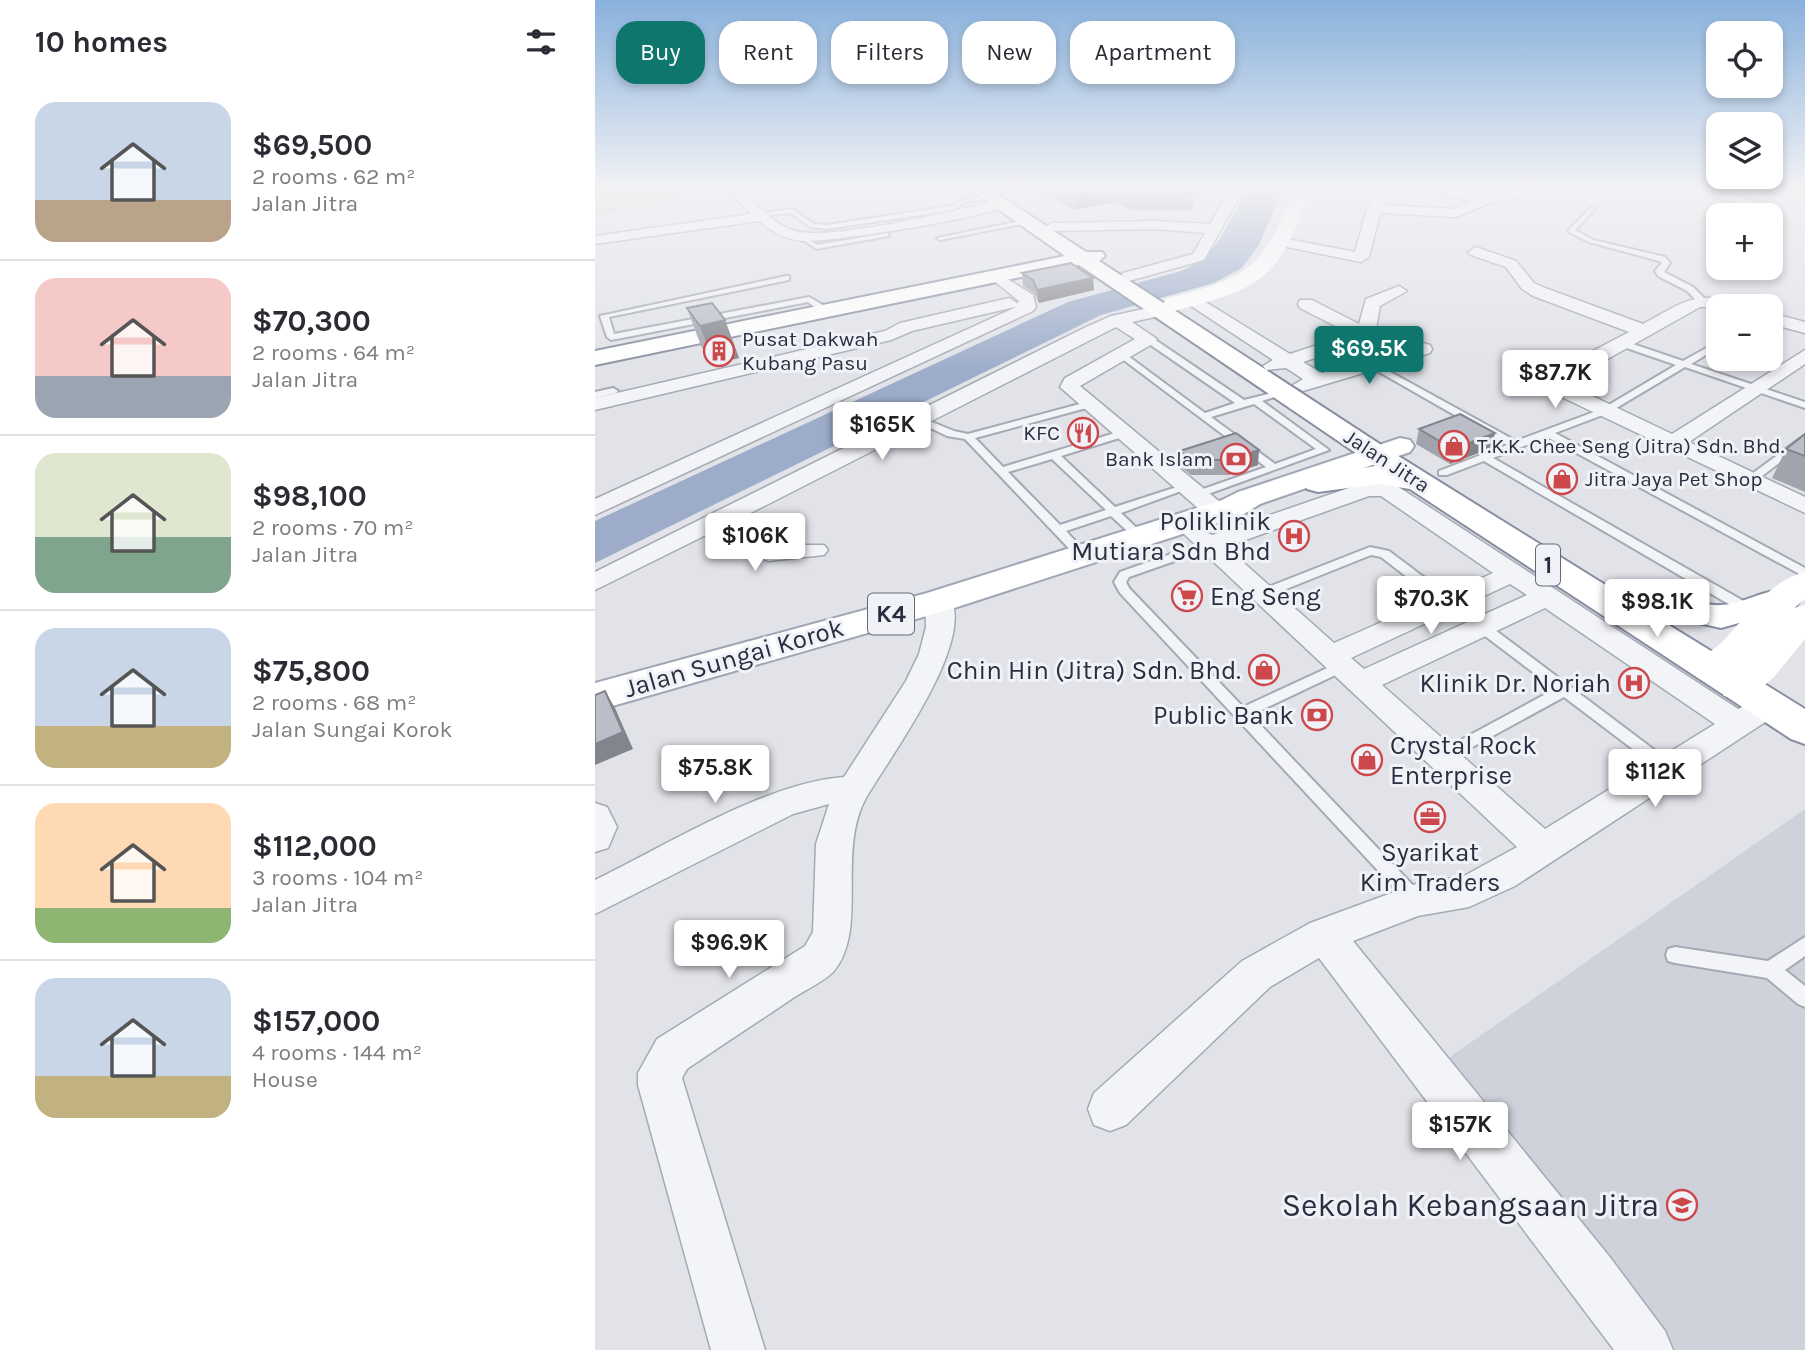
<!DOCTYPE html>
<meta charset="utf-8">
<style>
body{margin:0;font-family:Karla,sans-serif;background:#f7f7f7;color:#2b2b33;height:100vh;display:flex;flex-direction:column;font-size:26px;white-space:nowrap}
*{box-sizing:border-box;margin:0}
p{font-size:23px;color:#7c7c81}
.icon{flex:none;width:38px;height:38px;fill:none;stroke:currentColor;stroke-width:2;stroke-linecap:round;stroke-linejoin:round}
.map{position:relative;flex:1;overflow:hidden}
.details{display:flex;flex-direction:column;background:#fff;width:595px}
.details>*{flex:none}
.banner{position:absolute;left:21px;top:21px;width:665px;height:63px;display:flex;gap:14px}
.controls{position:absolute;left:1111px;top:21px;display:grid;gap:14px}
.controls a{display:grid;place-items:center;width:77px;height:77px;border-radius:14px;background:#fff;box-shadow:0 4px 10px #0003;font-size:35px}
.price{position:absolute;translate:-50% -60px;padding:0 16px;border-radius:7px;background:#fff;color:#222;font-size:23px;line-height:46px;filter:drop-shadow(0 2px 4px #0008)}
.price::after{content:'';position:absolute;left:50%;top:42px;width:21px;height:16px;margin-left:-10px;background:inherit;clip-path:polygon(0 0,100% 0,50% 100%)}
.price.on{background:#0f766e;color:#fff}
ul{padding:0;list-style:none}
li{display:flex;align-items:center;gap:21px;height:175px;padding:0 35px}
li+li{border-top:2px solid #e1e1e2}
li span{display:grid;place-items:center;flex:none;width:196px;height:140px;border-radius:21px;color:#555}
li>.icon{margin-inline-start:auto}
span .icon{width:84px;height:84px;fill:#fffc;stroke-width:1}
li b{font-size:30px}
h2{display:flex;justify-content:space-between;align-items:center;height:84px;padding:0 35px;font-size:30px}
.tag{padding:0 24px;border-radius:21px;background:#fff;box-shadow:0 4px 10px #0003;font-size:24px;line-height:63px}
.tag.on{background:#0f766e;color:#fff}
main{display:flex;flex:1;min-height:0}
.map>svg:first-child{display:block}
.built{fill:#cfd2db}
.green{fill:#c4d3c2}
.water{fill:#9cacc9}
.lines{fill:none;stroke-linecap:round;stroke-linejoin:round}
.lane-casing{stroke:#a6a9b3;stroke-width:4}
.street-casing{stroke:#a6a9b3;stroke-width:3}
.primary-casing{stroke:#a0a6b5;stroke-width:4}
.highway-casing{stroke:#888ea0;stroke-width:4}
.lane{fill:#f3f4f8;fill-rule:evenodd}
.street{fill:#f3f4f8;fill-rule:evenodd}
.secondary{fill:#fff;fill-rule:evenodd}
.primary{fill:#fff;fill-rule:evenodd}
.highway{fill:#fff;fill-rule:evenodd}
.wall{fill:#a1a3ad}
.shaded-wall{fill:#83858d}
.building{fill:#bbbec9;stroke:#83858d;stroke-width:2}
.labels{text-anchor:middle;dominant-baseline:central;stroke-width:6;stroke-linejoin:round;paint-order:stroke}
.far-poi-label{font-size:21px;fill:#292f41;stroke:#f0f2f7;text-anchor:start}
.far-street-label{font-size:21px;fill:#292f41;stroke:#f0f2f7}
.shield{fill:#f0f2f7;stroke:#656a78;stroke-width:2}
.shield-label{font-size:24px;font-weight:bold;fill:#292f41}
.poi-label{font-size:26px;fill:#292f41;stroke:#f0f2f7;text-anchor:end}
.street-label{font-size:26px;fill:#292f41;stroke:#f0f2f7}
.near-poi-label{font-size:32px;fill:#292f41;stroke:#f0f2f7;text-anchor:end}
</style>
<main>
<section class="details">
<h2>10 homes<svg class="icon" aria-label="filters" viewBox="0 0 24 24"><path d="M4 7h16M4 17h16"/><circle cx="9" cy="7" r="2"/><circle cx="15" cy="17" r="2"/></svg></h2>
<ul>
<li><span style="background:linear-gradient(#c9d6e8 70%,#b9a48a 0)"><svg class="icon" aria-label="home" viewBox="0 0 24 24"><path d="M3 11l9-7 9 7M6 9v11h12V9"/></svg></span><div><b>$69,500</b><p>2 rooms · 62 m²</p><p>Jalan Jitra</p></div></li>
<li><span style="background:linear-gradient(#f6c9c9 70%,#9aa5b1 0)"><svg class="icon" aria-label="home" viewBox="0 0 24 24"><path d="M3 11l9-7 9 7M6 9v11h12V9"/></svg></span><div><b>$70,300</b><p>2 rooms · 64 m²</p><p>Jalan Jitra</p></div></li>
<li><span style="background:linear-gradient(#dfe7d0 60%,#7fa58c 0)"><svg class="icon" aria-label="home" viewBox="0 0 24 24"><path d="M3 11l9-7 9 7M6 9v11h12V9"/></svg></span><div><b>$98,100</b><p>2 rooms · 70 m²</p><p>Jalan Jitra</p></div></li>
<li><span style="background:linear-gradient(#c9d6e8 70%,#c2b280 0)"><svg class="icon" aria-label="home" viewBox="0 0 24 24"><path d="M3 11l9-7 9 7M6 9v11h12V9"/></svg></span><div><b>$75,800</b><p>2 rooms · 68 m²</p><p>Jalan Sungai Korok</p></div></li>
<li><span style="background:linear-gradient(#ffd9b3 75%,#8fb573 0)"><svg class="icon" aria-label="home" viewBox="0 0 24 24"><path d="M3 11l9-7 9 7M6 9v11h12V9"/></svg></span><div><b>$112,000</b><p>3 rooms · 104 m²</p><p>Jalan Jitra</p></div></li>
<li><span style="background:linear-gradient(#c9d6e8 70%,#c2b280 0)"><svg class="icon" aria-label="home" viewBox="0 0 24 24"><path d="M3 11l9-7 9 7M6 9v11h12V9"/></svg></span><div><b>$157,000</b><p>4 rooms · 144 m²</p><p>House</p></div></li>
</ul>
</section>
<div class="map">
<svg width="1210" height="1350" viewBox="0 0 1210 1350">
<rect width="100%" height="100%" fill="#e1e3e9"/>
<!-- built -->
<polygon class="built" points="1210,809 1210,1350 1078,1350 852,1059"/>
<!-- green -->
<polygon class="green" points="0,186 124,186 84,193 93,203 0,214"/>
<!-- water -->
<polygon class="water" points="655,186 689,186 664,245 647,268 619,283 506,315 0,563 0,521 473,302 586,271 606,261 623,242"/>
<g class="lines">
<!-- lane casing -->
<g class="lane-casing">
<g id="lane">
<polygon points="393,194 395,197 369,203 358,210 232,229 215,227 196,213 166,216 163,214 197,209 219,224 232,225 356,206 365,201"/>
<polygon points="995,208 1000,209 980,230 998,240 1070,257 1075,263 1069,272 1098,287 1110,299 1110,303 1104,303 1092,291 1063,276 1060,271 1067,263 1064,261 994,242 974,232 974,230"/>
<polygon points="430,220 432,223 345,240 342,238"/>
<polygon points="292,233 294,236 221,249 206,238 211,237 222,245"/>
<polygon points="191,276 194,276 194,280 14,317 19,334 214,297 228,305 228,309 222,309 213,302 16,340 12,337 5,316"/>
<path d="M 550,337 L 556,337 L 649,400 L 689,390 L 689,394 L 667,401 L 734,450 L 605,497 L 597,497 L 597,493 L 671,467 L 522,355 L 529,353 L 610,413 L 640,403 L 550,341 ZM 659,404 L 721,449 L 680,464 L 616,417 Z"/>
<polygon points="1023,341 1029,341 1088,361 1124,341 1124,347 1096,364 1210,402 1210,408 1090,367 1013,413 960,433 1210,568 1210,577 952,437 898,458 1159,607 1160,610 1159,613 1149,613 889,461 852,475 844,475 844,471 912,445 772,365 779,363 921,441 1007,409 1081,365 1023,345"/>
<polygon points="18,388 23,391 21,393 0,398 0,392"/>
<path d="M 496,401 L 499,402 L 499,406 L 380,438 L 408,467 L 530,430 L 534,431 L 534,435 L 466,456 L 520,507 L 588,485 L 596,485 L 597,487 L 526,513 L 550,536 L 550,540 L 542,540 L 516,516 L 471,531 L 494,556 L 488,560 L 484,559 L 370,439 L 352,436 L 319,420 L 327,418 L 359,431 L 373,434 ZM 457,459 L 511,510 L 465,525 L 413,472 Z"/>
<polygon points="1210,435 1210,443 1158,483 1150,483 1150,479"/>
<polygon points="613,541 617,542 617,548 534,577 531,582 534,588 648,707 741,664 751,664 753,667 751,670 656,715 827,895 830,900 827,905 821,908 815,905 525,593 519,582 525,572"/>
<polygon points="775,547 794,551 858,599 859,602 858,605 848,605 786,557 776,555 671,597 663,597 661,594 663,591"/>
<polygon points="887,623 892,624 1078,764 1081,768 1078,772 1068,772 969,697 850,762 840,762 837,758 840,754 960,689 882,630 880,627 882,624"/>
<polygon points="1210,937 1210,956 1190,970 1210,986 1210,1007 1203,1004 1172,978 1080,963 1073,961 1071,955 1073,949 1080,947 1173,961"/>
</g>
</g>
<!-- street casing -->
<g class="street-casing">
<g id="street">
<path d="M 129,186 L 143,186 C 159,201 176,223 197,230 C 232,243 362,209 404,201 L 411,205 C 397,217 232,243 207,241 C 190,239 177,232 164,221 L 0,244 L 0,236 L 156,214 Z"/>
<polygon points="637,186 650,186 609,260 534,281 526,276 528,273 598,254 610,233 560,229 457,231 450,227 457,223 560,221 615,224"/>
<polygon points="783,186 796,186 788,205 859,209 877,201 850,196 850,190 861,186 879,186 870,192 891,196 944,186 962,188 895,203 861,217 785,213 774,257 766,262 687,246 680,242 687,238 760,252 772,209"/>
<polygon points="1116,186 1131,186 1126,191 1175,206 1168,210 1111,195 1109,192"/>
<path d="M 881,247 L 921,261 L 939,283 L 950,288 L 1048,324 C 1083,306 1097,290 1138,302 L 1140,306 L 1105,307 L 970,383 L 1077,434 L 1210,350 L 1210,364 L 1094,442 L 1210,497 L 1210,513 L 954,391 L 950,382 L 958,372 L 1034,332 L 938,296 L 927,289 L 911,267 L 876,255 L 873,252 Z"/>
<polygon points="402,272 438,295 441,307 438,311 0,515 0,499 419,308 424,301 394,277"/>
<polygon points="804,286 812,291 785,306 781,328 768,342 708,362 727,373 828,343 835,345 837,349 835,353 708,391 698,385 708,379 691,368 671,370 668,366 678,360 587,300 589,296 601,296 695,354 756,334 705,308 703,304 705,300 717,300 764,324 771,299"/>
<polygon points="414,298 422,303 420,307 317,331 296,340 0,410 0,398 290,331 305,323"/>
<polygon points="563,306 572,311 569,315 537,322 562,339 559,343 485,386 631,507 634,512 631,517 613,517 465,387 470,378 540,339 521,327 132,525 177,545 229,545 233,550 229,555 173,561 113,534 0,590 0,572 491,327 516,316"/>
<polygon points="1176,313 1210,322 1210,333 1176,324"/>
<path d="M 771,482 L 799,484 L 1143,709 L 1173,694 L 1184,697 L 1188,705 L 1184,713 L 920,886 L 874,907 L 823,916 L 758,941 L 1014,1256 L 1070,1331 L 1078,1350 L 1019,1350 L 724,958 L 675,987 L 531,1125 L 515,1131 L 499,1125 L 493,1109 L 499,1093 L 647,961 L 715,923 L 821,884 L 869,876 L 922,847 L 589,534 L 592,529 L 601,527 L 617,535 ZM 774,496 L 786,496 L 898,573 L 739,643 L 631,547 ZM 915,584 L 932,595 L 769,669 L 756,658 ZM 950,608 L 1120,724 L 950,829 L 787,685 Z"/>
<path d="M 344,593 L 354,595 C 383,640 294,758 271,798 C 241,852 274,931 238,972 C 228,982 210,990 198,998 C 163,1022 127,1045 92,1069 L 87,1078 L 170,1350 L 116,1350 L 43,1085 L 43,1073 L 62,1039 L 210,946 L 218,932 L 221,844 L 234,804 L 198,814 L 0,914 L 0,880 C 72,845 170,783 249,777 L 311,681 L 324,654 L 331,627 L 330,601 L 334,595 Z"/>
<polygon points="0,803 12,807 22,827 13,848 0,852"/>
</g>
</g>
<!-- primary casing -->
<g class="primary-casing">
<polygon id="primary" points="805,438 815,440 819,446 815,452 665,504 649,514 356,609 0,711 0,683 332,593 627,500 643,492"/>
</g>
<!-- highway casing -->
<g class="highway-casing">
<path id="highway" d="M 370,186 L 390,186 L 491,252 L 507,252 L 510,256 L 504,261 L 800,454 L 1036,601 L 1041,592 C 1070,585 1097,607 1126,605 C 1152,604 1174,585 1200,591 L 1206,599 L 1200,607 L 1126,628 L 1051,611 L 1210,709 L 1210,744 L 1196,739 L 815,489 L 783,484 L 723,492 L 712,489 L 708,483 L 712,477 L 780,466 L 484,265 L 0,365 L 0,351 L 470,256 Z"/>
</g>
<!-- lane -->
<use href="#lane" class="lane"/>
<!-- street -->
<use href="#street" class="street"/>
<!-- secondary -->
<g class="secondary">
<path d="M 701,186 L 717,186 C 684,277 673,287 579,311 L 571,309 L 568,304 L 571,299 C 659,275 666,270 701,186 Z"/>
<path d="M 1210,572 L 1210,599 L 1199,608 L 1210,605 L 1210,639 L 1178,678 L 1157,696 L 1143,699 L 1129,696 L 1124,686 L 1128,679 L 1117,682 L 1103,678 L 1098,669 C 1105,657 1116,652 1126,643 C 1152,617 1173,581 1210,572 Z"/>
</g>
<!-- primary -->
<use href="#primary" class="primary"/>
<!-- highway -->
<use href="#highway" class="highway"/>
</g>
<!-- wall -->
<g class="wall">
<polygon points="433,186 577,186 598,195 598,211 536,210 520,202 480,210"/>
<polygon points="427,273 498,278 499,290 444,303 439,293 428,286"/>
<polygon points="92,308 130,320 144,358 119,364 106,346"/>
<polygon points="824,429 900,433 896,448 855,464 821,444"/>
<polygon points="1210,434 1210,492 1177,478 1191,449"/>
<polygon points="585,451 663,465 633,475 596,475 585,466"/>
</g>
<!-- shaded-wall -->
<g class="shaded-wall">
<polygon points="519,186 520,202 480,210 479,194"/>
<polygon points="498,278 499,290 444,303 442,290"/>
<polygon points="130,320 144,358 119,364 105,326"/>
<polygon points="900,433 896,448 855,464 858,449"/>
<polygon points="664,450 663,465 633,475 633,460"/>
<polygon points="10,691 20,708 38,749 0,765 0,744"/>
</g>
<!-- building -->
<g class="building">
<polygon points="462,186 577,186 598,195 535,194 519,186 479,194"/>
<polygon points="476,263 498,278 442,290 438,280 427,273"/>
<polygon points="117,303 130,320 105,326 92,308"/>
<polygon points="865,414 900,433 858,449 824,429"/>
<polygon points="641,433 664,450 633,460 596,460 585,451"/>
<polygon points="1210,434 1210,456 1191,449"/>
<polygon points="10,691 28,732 0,744 0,695"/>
</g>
<!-- sky -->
<linearGradient id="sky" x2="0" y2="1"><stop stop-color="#89b1dc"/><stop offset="0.5" stop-color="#f2f2f5"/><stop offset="1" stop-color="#f2f2f5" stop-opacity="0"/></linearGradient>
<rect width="1210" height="375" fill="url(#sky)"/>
<!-- icons -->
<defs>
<g id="building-ring" transform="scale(1.575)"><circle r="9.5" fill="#f0f2f7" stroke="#cc484a" stroke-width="1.5"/><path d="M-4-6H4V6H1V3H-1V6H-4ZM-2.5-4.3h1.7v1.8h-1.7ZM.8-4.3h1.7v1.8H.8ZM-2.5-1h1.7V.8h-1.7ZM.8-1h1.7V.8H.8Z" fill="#cc484a"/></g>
<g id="restaurant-ring" transform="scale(1.575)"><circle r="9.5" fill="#f0f2f7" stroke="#cc484a" stroke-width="1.5"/><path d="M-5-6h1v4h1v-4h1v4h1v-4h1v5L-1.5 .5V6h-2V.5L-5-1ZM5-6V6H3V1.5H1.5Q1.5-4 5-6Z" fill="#cc484a"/></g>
<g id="shop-ring" transform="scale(1.575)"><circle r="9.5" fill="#f0f2f7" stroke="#cc484a" stroke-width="1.5"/><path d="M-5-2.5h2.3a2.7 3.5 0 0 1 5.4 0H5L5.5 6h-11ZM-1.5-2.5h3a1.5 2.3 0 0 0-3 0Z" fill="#cc484a"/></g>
<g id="bank-ring" transform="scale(1.575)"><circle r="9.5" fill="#f0f2f7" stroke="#cc484a" stroke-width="1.5"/><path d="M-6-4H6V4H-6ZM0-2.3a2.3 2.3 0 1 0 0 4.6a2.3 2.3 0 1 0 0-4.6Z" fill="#cc484a"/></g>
<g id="hospital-ring" transform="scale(1.575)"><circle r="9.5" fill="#f0f2f7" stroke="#cc484a" stroke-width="1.5"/><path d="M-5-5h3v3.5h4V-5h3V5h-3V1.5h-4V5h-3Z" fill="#cc484a"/></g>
<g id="supermarket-ring" transform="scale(1.575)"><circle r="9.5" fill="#f0f2f7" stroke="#cc484a" stroke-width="1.5"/><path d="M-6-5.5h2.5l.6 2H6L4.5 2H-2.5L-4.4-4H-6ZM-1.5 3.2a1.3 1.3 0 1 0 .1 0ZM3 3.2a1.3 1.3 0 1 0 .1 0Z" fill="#cc484a"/></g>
<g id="office-ring" transform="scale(1.575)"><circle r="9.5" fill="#f0f2f7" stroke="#cc484a" stroke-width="1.5"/><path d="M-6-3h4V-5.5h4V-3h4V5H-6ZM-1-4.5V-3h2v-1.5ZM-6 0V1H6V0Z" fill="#cc484a"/></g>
<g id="school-ring" transform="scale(1.575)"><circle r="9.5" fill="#f0f2f7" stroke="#cc484a" stroke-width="1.5"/><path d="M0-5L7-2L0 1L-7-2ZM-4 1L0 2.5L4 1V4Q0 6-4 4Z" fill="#cc484a"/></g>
</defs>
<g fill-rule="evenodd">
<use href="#building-ring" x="124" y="351"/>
<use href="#restaurant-ring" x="488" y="433"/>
<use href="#shop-ring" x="859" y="446"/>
<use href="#bank-ring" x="641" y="459"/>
<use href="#shop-ring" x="967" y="479"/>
<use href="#hospital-ring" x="699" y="536"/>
<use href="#supermarket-ring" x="592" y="596"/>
<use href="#shop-ring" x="669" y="670"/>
<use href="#hospital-ring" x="1039" y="683"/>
<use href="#bank-ring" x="722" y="715"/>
<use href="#shop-ring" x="772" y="760"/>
<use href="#office-ring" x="835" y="817"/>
<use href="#school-ring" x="1087" y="1205"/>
</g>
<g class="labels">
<!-- far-poi labels -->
<g class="far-poi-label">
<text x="147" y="339">Pusat Dakwah<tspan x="147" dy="24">Kubang Pasu</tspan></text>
<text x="465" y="433" text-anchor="end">KFC</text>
<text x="882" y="446">T.K.K. Chee Seng (Jitra) Sdn. Bhd.</text>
<text x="618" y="459" text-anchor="end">Bank Islam</text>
<text x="990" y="479">Jitra Jaya Pet Shop</text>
</g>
<!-- far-street labels -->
<g class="far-street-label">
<text transform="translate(792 461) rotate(33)">Jalan Jitra</text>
</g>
<!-- shield labels -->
<g class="shield">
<rect x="941" y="544.5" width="24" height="41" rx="5"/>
<rect x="273" y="593.5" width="46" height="41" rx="5"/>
</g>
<g class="shield-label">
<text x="953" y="565">1</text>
<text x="296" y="614">K4</text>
</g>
<!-- poi labels -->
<g class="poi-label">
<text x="676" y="521">Poliklinik<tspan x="676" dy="30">Mutiara Sdn Bhd</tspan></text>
<text x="615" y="596" text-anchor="start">Eng Seng</text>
<text x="646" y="670">Chin Hin (Jitra) Sdn. Bhd.</text>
<text x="1016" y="683">Klinik Dr. Noriah</text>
<text x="699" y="715">Public Bank</text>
<text x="795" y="745" text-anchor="start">Crystal Rock<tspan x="795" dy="30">Enterprise</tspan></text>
<text x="835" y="852" text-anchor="middle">Syarikat<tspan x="835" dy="30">Kim Traders</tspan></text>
</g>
<!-- street labels -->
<g class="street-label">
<text transform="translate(139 658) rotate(-16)">Jalan Sungai Korok</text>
</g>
<!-- near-poi labels -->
<g class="near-poi-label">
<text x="1064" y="1205">Sekolah Kebangsaan Jitra</text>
</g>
</g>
</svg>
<div class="controls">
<a><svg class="icon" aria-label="locate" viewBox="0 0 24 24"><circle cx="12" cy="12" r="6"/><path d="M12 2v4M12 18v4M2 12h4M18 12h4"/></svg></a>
<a><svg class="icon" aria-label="layers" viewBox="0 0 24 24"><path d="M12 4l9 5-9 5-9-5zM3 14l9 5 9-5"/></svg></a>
<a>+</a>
<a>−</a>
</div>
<b class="price on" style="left:774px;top:386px">$69.5K</b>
<b class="price" style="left:960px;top:410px">$87.7K</b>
<b class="price" style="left:287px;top:462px">$165K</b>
<b class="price" style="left:160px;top:573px">$106K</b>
<b class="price" style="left:836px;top:636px">$70.3K</b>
<b class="price" style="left:1062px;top:639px">$98.1K</b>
<b class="price" style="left:120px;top:805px">$75.8K</b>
<b class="price" style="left:1060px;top:809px">$112K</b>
<b class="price" style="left:134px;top:980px">$96.9K</b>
<b class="price" style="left:865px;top:1162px">$157K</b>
<div class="banner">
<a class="tag on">Buy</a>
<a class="tag">Rent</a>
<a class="tag">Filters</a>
<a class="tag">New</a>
<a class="tag">Apartment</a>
</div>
</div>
</main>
